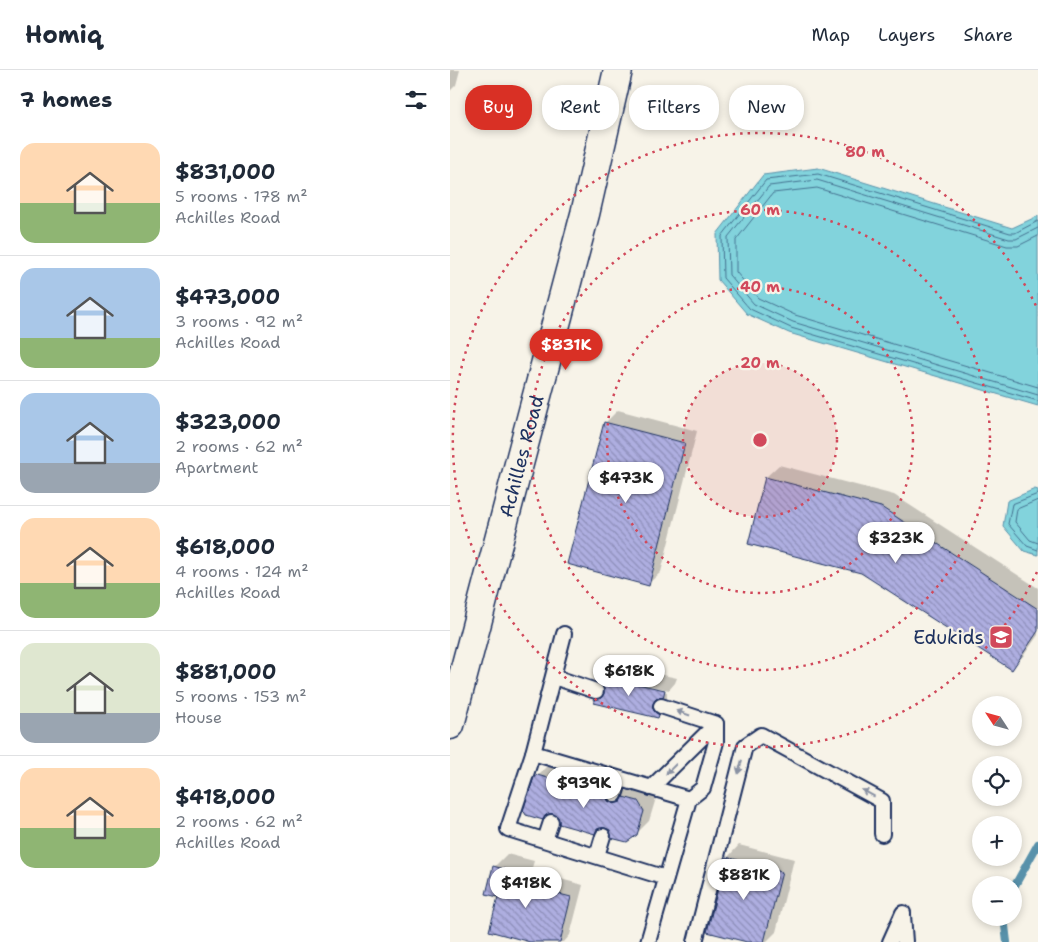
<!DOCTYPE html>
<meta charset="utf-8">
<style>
body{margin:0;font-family:"Shantell Sans",sans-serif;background:#f2f2f3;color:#1f2937;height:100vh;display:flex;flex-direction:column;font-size:19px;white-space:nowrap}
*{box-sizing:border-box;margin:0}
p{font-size:16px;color:#747a83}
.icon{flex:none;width:28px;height:28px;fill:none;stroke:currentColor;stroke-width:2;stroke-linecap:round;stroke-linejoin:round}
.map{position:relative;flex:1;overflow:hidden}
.drawer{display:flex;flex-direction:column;background:#fff;width:450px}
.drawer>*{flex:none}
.top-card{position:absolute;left:15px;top:15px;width:475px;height:45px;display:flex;gap:10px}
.needle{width:32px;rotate:306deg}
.controls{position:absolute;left:522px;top:626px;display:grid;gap:10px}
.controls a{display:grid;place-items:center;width:50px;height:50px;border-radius:50%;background:#fff;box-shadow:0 2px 8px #0003;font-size:25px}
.price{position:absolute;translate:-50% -42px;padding:0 11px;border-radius:18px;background:#fff;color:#222;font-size:16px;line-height:32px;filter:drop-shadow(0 1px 2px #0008)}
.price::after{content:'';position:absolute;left:50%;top:30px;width:15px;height:11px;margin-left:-8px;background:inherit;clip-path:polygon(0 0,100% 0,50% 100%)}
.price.selected{background:#d93025;color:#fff}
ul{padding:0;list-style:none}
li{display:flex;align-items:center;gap:15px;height:125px;padding:0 20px}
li+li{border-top:1px solid #e0e1e3}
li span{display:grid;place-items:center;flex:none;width:140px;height:100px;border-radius:15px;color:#555}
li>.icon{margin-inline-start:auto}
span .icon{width:60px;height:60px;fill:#fffc;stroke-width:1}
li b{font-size:21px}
h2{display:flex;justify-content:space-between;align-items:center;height:60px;padding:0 20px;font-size:21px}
.pill{padding:0 18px;border-radius:20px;background:#fff;box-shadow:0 2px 8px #0003;font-size:18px;line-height:45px}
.pill.selected{background:#d93025;color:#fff}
header{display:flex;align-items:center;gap:30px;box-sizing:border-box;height:70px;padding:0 25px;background:#fff;border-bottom:1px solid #e0e1e3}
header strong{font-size:24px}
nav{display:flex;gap:28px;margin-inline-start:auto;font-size:18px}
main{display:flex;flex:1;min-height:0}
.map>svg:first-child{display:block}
.water{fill:#82d3dc;stroke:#5991aa}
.shadow{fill:#0003}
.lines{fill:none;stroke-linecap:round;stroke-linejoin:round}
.shore{stroke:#447190;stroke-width:1}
.stream{stroke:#5991aa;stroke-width:8}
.building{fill:url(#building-back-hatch);stroke:#1b2f5e}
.service-casing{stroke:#1b2f5e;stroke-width:18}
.tertiary-casing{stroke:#1b2f5e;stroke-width:31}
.service{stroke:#f7f3e8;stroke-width:14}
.tertiary{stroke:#f7f3e8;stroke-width:28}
.oneway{fill:#8991a3}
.ring{fill:none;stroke:#d1495b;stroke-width:2.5;stroke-dasharray:2.5 5}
.labels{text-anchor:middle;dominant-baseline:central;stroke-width:4.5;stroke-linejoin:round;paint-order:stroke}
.street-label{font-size:19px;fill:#1b2f5e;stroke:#f7f3e8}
.poi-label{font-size:19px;fill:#1b2f5e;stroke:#f7f3e8;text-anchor:end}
.centre{fill:#d1495b;stroke:#f7f3e8;stroke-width:2.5}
.ring-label{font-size:15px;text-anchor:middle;font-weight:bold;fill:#d1495b;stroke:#f7f3e8;stroke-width:4.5;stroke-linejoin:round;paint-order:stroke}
</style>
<header>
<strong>Homiq</strong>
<nav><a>Map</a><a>Layers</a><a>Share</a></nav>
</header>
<main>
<section class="drawer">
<h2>7 homes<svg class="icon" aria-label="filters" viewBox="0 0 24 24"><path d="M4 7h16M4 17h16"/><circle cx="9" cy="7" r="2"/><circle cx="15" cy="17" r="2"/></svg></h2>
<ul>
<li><span style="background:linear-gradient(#ffd9b3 60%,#8fb573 0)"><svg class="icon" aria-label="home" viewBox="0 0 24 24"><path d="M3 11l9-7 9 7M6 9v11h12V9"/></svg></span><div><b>$831,000</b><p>5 rooms · 178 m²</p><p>Achilles Road</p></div></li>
<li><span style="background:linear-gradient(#a9c7e8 70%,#8fb573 0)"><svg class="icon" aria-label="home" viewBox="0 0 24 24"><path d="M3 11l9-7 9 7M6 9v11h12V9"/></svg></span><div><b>$473,000</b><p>3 rooms · 92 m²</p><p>Achilles Road</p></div></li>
<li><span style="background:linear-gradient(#a9c7e8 70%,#9aa5b1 0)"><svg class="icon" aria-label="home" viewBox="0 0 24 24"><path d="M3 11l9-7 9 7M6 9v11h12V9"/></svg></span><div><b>$323,000</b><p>2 rooms · 62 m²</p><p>Apartment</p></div></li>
<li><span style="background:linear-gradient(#ffd9b3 65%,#8fb573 0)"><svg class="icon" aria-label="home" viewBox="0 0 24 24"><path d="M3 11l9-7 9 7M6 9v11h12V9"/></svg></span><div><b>$618,000</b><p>4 rooms · 124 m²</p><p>Achilles Road</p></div></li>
<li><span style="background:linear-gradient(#dfe7d0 70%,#9aa5b1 0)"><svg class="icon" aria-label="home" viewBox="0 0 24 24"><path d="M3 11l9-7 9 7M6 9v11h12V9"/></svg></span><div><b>$881,000</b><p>5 rooms · 153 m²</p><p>House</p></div></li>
<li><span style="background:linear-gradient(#ffd9b3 60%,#8fb573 0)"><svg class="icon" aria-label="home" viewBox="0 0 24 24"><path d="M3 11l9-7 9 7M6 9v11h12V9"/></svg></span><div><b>$418,000</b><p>2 rooms · 62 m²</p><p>Achilles Road</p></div></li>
</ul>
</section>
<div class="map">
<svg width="588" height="872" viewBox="0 0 588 872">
<defs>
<pattern id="building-back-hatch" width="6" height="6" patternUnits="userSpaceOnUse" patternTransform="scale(1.25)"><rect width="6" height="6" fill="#aeaee0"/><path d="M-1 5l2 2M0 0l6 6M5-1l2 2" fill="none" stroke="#8d8eb9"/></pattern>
</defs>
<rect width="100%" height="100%" fill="#f7f3e8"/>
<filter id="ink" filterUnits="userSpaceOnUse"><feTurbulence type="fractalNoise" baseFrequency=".02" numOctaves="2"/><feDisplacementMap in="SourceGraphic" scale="10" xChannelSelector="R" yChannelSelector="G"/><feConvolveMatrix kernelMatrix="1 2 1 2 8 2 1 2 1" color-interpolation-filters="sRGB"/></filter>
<g filter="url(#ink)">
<!-- water -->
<g class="water">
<polygon points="368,98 562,158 588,146 588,336 339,263 297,244 268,210 267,164 313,105"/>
<polygon points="585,419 588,420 588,485 574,481 553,456 557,431"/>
</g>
<!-- shadow -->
<g class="shadow">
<polygon points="0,0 10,0 6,15 0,21"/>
<polygon points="168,340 247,361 211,502 198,514 155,353"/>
<polygon points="329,395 444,425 588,518 588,565 574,585 562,598 411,502 316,407"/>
<polygon points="163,594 227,608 225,613 219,620 167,608 167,611 217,622 217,629 221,632 221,634 208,647 145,630 155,620 151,606"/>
<polygon points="99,694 117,697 118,705 124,708 130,707 135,702 169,711 171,718 176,721 183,720 187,715 201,719 206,728 199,751 186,764 161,760 155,756 149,758 144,762 104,742 97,744 86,707"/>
<polygon points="289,775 344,789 326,862 316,872 302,872 277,788"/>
<polygon points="57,784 84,791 81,801 133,815 120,865 114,872 85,872 49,826 44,797"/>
</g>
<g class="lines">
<!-- shore -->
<g class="shore">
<polyline points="588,151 565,163 560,163 368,104 316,110 272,166 273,208 300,239 341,258 588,331"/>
<polyline points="588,158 566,169 559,169 367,110 319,116 278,167 279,205 304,234 343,252 588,325"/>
<polyline points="588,166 568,176 557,176 367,118 323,123 286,170 286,202 308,228 345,245 588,317"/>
<polyline points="588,424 562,434 558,454 577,476 588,480"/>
<polyline points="588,430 567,439 565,452 580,470 588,473"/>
</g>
<!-- stream -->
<g class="stream">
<polyline points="564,817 588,774"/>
<polyline points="554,848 557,872"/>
</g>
</g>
<!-- building -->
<g class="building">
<polygon points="154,352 235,373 199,516 117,494"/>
<polygon points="315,407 431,437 588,539 588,561 562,600 411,503 298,474"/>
<polygon points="150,606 215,620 213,628 206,629 203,634 204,641 209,645 208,648 144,633 144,629 151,628 154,623 153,616 148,612"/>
<polygon points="87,705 105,710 106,717 111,720 118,719 122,714 157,723 158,731 163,733 171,732 173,727 188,731 194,741 187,765 177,772 161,768 160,760 155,758 147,759 145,764 109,754 108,747 103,744 96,745 93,750 76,745 73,740 84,707"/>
<polygon points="276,787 332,802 314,872 297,872 257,862"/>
<polygon points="43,796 72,804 70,814 121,827 110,872 80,872 39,861 48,827 36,824"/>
</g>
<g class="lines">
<!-- service casing -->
<g class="service-casing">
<g id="service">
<polyline points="104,607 146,621"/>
<polyline points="83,683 114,564"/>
<polyline points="113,712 119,694"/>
<polyline points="201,718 266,654"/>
<polyline points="165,725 170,709"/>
<polyline points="95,770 101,752"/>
<polyline points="147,786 153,766"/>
<polyline points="216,808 58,759 83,683 239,729"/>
<polyline points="453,845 455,872"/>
<polyline points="198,872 239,729 253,718 266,672 266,654 211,636"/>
<polyline points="245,872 295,676 311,665 432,731 432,764"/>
<polyline points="440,872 453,843"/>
</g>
</g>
<!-- tertiary casing -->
<g class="tertiary-casing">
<g id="tertiary">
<path id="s1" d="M 0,655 L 135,144 L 168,0"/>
</g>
</g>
<!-- service -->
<use href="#service" class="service"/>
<!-- tertiary -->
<use href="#tertiary" class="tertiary"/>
</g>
<!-- one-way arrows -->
<defs><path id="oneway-solid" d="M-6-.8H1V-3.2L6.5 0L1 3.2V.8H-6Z" transform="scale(1.25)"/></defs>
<g class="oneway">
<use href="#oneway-solid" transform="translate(233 643) rotate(-161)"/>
<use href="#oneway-solid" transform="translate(290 697) rotate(105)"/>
<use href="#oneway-solid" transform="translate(221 699) rotate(135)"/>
<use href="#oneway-solid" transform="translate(418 723) rotate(-152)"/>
</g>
</g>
<!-- distance rings -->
<circle cx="310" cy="370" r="77" fill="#d1495b" fill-opacity=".12"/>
<g class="ring">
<circle cx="310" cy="370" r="77"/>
<circle cx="310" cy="370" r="153"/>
<circle cx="310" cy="370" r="230"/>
<path d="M587 502A307 307 0 1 1 587 238"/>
</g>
<!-- icons -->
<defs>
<g id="school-square" transform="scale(1.25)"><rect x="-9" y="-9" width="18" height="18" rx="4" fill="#d1495b" stroke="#f7f3e8"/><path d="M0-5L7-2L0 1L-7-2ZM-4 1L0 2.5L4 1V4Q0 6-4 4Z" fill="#fff"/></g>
</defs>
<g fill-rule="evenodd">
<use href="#school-square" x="551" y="567"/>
</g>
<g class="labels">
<!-- street labels -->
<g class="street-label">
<text stroke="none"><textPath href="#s1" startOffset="278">Achilles Road</textPath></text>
</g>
<!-- poi labels -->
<g class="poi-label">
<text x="534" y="567">Edukids</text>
</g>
</g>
<circle cx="310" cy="370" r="8" class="centre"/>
<g class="ring-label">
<text x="415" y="87">80 m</text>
<text x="310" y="145">60 m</text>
<text x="310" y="222">40 m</text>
<text x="310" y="298">20 m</text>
</g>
</svg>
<div class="controls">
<a><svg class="needle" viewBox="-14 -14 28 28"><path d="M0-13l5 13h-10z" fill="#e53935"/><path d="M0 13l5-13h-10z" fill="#747a83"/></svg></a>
<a><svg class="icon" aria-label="locate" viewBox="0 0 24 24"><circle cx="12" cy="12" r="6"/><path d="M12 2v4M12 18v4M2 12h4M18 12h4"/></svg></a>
<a>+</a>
<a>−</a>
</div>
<b class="price selected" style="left:116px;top:301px">$831K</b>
<b class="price" style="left:176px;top:434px">$473K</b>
<b class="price" style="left:446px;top:494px">$323K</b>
<b class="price" style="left:179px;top:627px">$618K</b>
<b class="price" style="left:134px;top:739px">$939K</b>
<b class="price" style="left:294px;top:831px">$881K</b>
<b class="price" style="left:76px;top:839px">$418K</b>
<div class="top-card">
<a class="pill selected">Buy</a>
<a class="pill">Rent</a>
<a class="pill">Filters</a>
<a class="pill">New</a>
</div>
</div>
</main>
